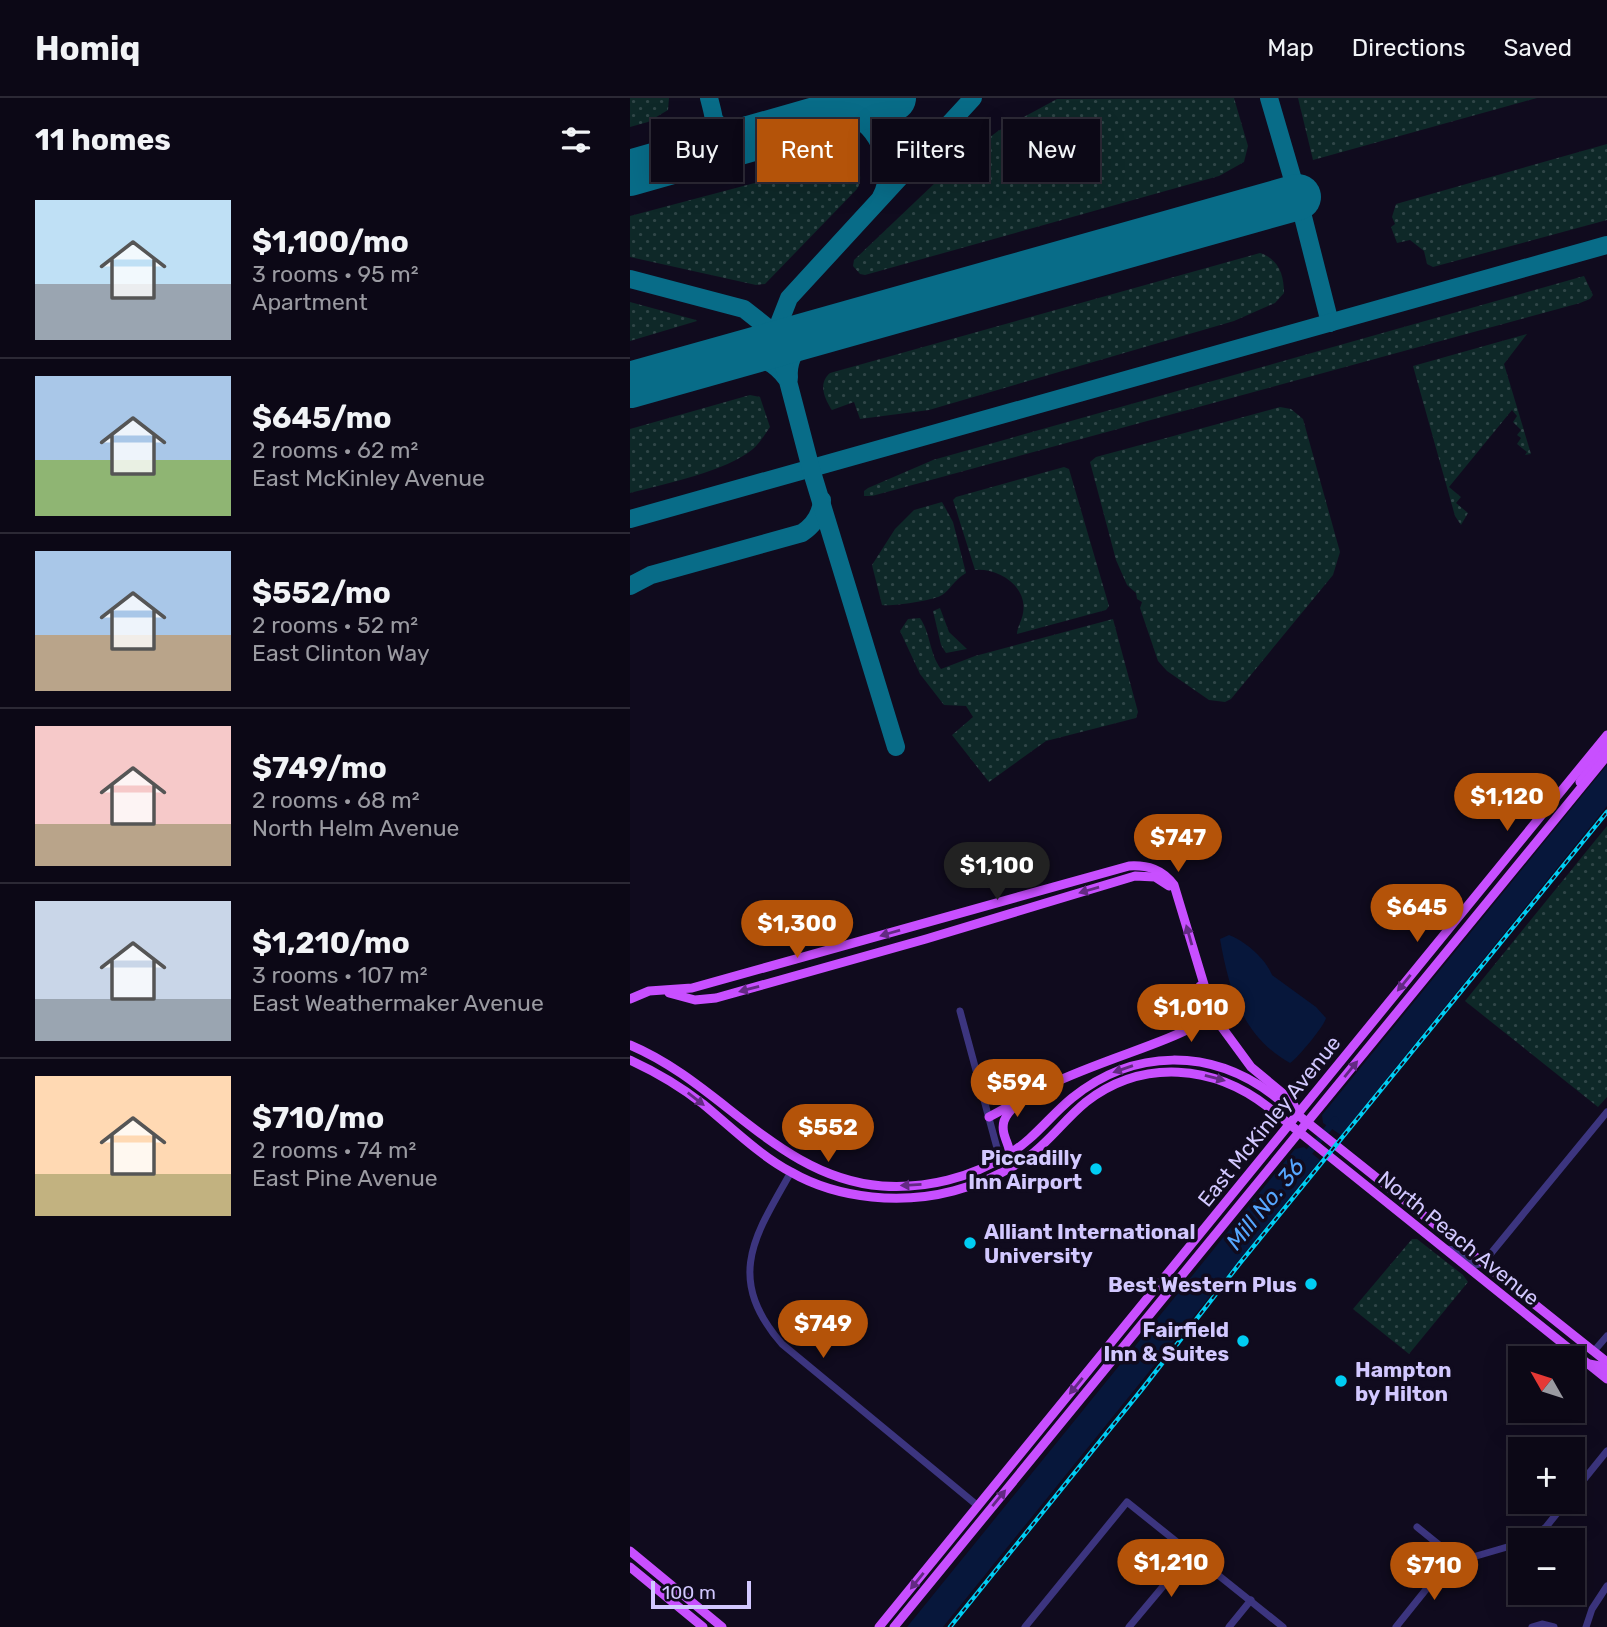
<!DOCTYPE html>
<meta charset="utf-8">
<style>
body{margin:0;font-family:Rubik,sans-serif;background:#15111f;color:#f1f3f6;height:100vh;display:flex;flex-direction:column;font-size:26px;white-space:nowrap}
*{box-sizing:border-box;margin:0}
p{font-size:23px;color:#9a9aa1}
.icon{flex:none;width:38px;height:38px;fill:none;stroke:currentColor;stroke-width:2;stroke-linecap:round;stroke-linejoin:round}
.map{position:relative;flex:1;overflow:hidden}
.drawer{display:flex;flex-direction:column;background:#0c0816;width:630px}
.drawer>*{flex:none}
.top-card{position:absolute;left:21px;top:21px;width:665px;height:63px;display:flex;gap:14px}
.needle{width:46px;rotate:309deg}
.fabs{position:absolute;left:878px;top:1248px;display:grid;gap:14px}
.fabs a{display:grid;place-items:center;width:77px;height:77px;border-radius:0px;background:#0c0816;box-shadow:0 7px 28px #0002,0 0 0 2px #2c2935;font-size:35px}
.scale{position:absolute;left:21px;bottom:18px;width:100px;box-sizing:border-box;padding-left:7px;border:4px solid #d2c8ff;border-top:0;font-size:19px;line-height:24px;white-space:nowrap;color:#d2c8ff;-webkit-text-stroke:5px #100b1e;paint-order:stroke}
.price{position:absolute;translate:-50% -60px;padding:0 16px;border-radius:24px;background:#b45309;color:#fff;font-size:23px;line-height:46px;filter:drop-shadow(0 2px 4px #0008)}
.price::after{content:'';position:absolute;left:50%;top:42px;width:21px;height:16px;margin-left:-10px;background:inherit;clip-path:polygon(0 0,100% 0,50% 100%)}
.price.active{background:#222;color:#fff}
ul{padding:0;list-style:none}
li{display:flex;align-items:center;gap:21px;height:175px;padding:0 35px}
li+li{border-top:2px solid #2c2935}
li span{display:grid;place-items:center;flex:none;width:196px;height:140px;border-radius:0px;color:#555}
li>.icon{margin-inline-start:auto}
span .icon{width:84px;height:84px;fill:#fffc;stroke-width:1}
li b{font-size:30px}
h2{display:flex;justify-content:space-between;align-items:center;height:84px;padding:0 35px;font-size:30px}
.tag{padding:0 24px;border-radius:0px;background:#0c0816;box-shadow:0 7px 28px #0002,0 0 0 2px #2c2935;font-size:24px;line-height:63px}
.tag.active{background:#b45309;color:#fff}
header{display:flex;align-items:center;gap:42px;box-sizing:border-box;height:98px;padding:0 35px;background:#0c0816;border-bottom:2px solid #2c2935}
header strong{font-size:33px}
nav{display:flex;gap:38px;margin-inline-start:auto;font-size:24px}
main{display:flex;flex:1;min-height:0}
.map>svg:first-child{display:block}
.green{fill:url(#green-dots)}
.water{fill:#07173b}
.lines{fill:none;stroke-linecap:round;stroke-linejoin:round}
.canal{stroke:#07173b;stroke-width:7}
.taxiway{stroke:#086c88;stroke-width:18}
.runway{stroke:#086c88;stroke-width:46}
.minor{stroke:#3c357f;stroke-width:7}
.major{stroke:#c84fff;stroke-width:9}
.rail-casing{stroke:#00cdf3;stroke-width:4.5}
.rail{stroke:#100b1e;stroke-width:2;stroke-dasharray:5;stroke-linecap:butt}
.oneway{fill:#632a83}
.poi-dot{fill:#00cdf3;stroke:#100b1e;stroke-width:2.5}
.labels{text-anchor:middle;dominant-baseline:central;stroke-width:7;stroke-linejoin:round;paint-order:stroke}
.street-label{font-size:21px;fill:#d2c8ff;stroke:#100b1e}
.poi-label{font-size:21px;font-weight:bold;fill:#d2c8ff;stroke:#100b1e;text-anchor:end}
.water-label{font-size:23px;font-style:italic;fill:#56a7ff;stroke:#100b1e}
</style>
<header>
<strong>Homiq</strong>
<nav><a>Map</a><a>Directions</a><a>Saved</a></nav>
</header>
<main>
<section class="drawer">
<h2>11 homes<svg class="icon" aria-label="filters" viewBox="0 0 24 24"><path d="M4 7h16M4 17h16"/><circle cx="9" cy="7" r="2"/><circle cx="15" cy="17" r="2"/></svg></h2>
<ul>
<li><span style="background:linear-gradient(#bfe0f5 60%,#9aa5b1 0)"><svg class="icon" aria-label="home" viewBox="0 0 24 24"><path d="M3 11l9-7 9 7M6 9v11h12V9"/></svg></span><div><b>$1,100/mo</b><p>3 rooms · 95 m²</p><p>Apartment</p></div></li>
<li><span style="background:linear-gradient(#a9c7e8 60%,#8fb573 0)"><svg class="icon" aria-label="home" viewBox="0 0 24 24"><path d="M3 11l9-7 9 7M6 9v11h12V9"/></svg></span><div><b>$645/mo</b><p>2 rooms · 62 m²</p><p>East McKinley Avenue</p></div></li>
<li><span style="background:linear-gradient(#a9c7e8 60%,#b9a48a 0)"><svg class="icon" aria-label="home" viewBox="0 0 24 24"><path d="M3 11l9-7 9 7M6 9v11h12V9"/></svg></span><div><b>$552/mo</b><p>2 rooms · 52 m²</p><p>East Clinton Way</p></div></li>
<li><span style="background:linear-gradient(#f6c9c9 70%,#b9a48a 0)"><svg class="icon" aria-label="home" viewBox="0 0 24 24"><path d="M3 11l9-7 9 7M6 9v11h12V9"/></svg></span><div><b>$749/mo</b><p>2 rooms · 68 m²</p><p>North Helm Avenue</p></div></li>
<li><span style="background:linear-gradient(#c9d6e8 70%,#9aa5b1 0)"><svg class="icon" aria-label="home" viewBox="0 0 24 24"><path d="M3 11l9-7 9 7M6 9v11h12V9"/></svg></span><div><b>$1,210/mo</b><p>3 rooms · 107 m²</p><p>East Weathermaker Avenue</p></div></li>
<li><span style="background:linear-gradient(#ffd9b3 70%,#c2b280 0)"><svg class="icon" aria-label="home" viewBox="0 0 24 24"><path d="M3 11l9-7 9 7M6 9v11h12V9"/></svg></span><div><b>$710/mo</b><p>2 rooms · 74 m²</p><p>East Pine Avenue</p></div></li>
</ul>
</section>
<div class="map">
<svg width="977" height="1529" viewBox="0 0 977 1529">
<defs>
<pattern id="green-dots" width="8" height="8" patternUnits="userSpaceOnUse" patternTransform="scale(1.75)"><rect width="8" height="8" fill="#0e2828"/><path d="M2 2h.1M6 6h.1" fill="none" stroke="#304648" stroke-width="1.8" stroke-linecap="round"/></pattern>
</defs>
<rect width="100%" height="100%" fill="#100b1e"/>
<!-- green -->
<g class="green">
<polygon points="0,0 39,0 38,12 18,24 0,29"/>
<polygon points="604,0 618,48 614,64 589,78 235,177 230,176 223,168 224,162 327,64 368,33 427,1"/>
<polygon points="668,0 907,0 683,62"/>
<polygon points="977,46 977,122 803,169 797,166 794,153 780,142 767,145 761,129 765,126 762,119 766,106"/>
<path d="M 215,61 L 222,62 C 230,70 233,81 227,91 L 135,186 L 126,187 L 0,159 L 0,118 Z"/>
<path d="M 630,155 C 649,161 654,177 654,195 L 645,205 L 604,223 L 299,312 L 230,321 L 224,304 L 202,312 C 194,300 188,285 200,275 Z"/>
<polygon points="954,178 963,197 960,201 950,205 242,398 234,398 234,393 238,390 303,362"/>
<polygon points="0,204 66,222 67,223 0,243"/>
<polygon points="897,236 874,266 901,356 895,357 897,354 887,346 891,340 887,337 891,332 883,324 887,318 882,312 819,389 831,399 826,405 838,415 831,427 825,418 783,268"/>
<path d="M 120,297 L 130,299 L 140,329 C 135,336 130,345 123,351 C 97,373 34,386 0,395 L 0,331 Z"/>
<polygon points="650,309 661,311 673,321 710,454 703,477 601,601 595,604 579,602 537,573 528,563 510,510 512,504 507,501 506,495 497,487 486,462 460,364 466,359"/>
<path d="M 434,369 L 439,371 L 479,508 L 476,512 L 387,536 C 387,530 392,522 393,515 C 398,488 368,470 345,472 L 323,402 L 326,399 Z"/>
<path d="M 312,404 L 323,424 L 336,475 C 324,482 320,492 312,497 C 306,502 261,509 252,507 L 242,467 L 265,431 L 284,412 Z"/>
<polygon points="310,510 319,534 337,551 316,555 311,547 303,513"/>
<path d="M 290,520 C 301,536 299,555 311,571 L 345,558 L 483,521 L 508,614 L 506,620 L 416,643 L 359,684 L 322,637 L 343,619 L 336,608 L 314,607 L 290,576 L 270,533 L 278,521 Z"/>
<polygon points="977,728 977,999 968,1009 835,903"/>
<polygon points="782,1141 787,1141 833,1177 838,1184 779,1256 723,1211"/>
</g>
<!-- water -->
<g class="water">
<polygon points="977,667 977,708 711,1037 693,1025 692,1017"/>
<path d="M 599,837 C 615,843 636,861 642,877 L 686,909 L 696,920 C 695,927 667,961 660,965 C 612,938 599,892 590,841 Z"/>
<polygon points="674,1049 690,1062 313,1529 277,1529 665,1051"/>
</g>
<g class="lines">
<!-- canal -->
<polyline class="canal" points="675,1059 705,1022"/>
<!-- taxiway -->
<g class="taxiway">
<polyline points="639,0 668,99 700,225"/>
<path d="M 210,15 C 245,18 268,69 251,99"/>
<polyline points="86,24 100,37 119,41"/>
<path d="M 62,57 C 89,38 87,30 79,0"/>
<polyline points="0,181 114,211 138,230 148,245"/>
<path d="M 91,261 C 118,256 139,257 156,280"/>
<path d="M 159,280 C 156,247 185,236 211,228"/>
<polyline points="0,421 977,147"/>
<path d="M 0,488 L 21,477 L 172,435 C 184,427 191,417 192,402"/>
<polyline points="266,649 181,371 148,245 148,228 159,200 343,0"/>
</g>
<!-- runway -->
<g class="runway">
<polyline points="0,75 263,0"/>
<polyline points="0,287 668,99"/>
</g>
<!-- minor -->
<g class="minor">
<polyline points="330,913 370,1061 377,1071"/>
<path d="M 161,1074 C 124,1139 95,1180 152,1246 L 348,1408"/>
<polyline points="815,1151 825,1152 846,1167 853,1165 977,1014"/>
<polyline points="964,1253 977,1238"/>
<polyline points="943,1395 977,1353"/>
<polyline points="787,1429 829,1463 891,1445"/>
<polyline points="899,1442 916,1429 936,1404"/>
<polyline points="395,1529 497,1404 653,1529"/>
<polyline points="499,1529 561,1455"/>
<polyline points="599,1529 621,1502"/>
<polyline points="766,1529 806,1479 829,1463"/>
<polyline points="902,1529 912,1526 924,1529"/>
<polyline points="956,1529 962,1511 977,1488"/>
</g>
<!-- major -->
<g class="major">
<polyline points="950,684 977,647"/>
<polyline points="39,895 65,902 86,900 296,841 505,778 525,779 539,788"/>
<path d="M 0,901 L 19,893 L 62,890 L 499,768 C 518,767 532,771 544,787 L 579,903 L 588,924 L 621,969 L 662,1003 L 667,1014"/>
<path d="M 0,947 C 91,985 149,1080 252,1088 C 296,1091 341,1080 379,1056 C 404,1041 420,1018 442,1000 C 504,950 581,950 643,997 L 977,1264"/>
<path d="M 0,962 C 26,974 50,988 73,1006 C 101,1029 129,1057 161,1074 C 185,1088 214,1096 242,1099 C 298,1105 352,1090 398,1059 C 420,1043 435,1021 456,1004 C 513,960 584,967 638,1009 L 977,1281"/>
<polyline points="359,1019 385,1005"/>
<path d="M 380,1059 C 381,1047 370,1037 374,1023 C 387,985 522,952 558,931 C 573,918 571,905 570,888"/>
<polyline points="959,1266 970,1268 977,1272"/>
<polyline points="0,1453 92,1529"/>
<polyline points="0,1469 73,1529"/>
<polyline points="249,1529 977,637"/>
<polyline points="264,1529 977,658"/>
</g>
<!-- rail casing -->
<g class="rail-casing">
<polyline id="rail" points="320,1529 513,1290 610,1165 977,714"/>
</g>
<!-- rail -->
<use href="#rail" class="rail"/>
</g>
<!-- one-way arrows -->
<defs><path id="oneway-solid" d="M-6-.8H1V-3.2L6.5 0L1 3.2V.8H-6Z" transform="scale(1.75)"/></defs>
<g class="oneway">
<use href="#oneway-solid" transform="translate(459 792) rotate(164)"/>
<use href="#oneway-solid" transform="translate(260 835) rotate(164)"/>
<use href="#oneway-solid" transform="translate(559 837) rotate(-106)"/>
<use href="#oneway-solid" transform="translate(774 885) rotate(129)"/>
<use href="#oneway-solid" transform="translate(119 891) rotate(165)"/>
<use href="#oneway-solid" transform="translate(493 971) rotate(161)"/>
<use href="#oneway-solid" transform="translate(721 971) rotate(-51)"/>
<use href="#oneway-solid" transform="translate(585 980) rotate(15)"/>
<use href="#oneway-solid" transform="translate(66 1001) rotate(38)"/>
<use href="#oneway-solid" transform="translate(281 1087) rotate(177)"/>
<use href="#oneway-solid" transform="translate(446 1288) rotate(129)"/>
<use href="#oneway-solid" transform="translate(369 1400) rotate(-51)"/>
<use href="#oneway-solid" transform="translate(287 1483) rotate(129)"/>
</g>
<!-- markers -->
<g class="poi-dot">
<circle cx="466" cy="1071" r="7"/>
<circle cx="340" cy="1145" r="7"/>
<circle cx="681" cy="1186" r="7"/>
<circle cx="613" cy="1243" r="7"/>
<circle cx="711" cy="1283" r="7"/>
</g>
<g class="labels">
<!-- street labels -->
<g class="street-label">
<text transform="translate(639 1023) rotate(-51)">East McKinley Avenue</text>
<text transform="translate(829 1140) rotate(39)">North Peach Avenue</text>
</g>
<!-- poi labels -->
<g class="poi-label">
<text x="452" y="1059">Piccadilly<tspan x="452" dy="24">Inn Airport</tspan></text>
<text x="354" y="1133" text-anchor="start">Alliant International<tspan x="354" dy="24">University</tspan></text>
<text x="667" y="1186">Best Western Plus</text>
<text x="599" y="1231">Fairfield<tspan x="599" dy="24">Inn &amp; Suites</tspan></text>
<text x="725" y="1271" text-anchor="start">Hampton<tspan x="725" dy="24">by Hilton</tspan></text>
</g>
<!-- water labels -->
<g class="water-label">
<text transform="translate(635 1106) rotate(-51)">Mill No. 36</text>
</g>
</g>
</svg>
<div class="fabs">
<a><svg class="needle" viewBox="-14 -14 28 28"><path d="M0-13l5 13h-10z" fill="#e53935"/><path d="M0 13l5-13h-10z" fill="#9a9aa1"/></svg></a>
<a>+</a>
<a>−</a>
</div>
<div class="scale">100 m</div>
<b class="price" style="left:877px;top:735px">$1,120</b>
<b class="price" style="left:548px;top:776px">$747</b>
<b class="price active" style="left:367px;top:804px">$1,100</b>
<b class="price" style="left:787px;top:846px">$645</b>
<b class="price" style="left:167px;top:862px">$1,300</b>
<b class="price" style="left:561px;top:946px">$1,010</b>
<b class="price" style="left:387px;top:1021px">$594</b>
<b class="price" style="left:198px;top:1066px">$552</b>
<b class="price" style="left:193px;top:1262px">$749</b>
<b class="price" style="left:541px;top:1501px">$1,210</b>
<b class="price" style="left:804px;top:1504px">$710</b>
<div class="top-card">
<a class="tag">Buy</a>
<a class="tag active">Rent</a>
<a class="tag">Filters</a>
<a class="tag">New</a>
</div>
</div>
</main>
